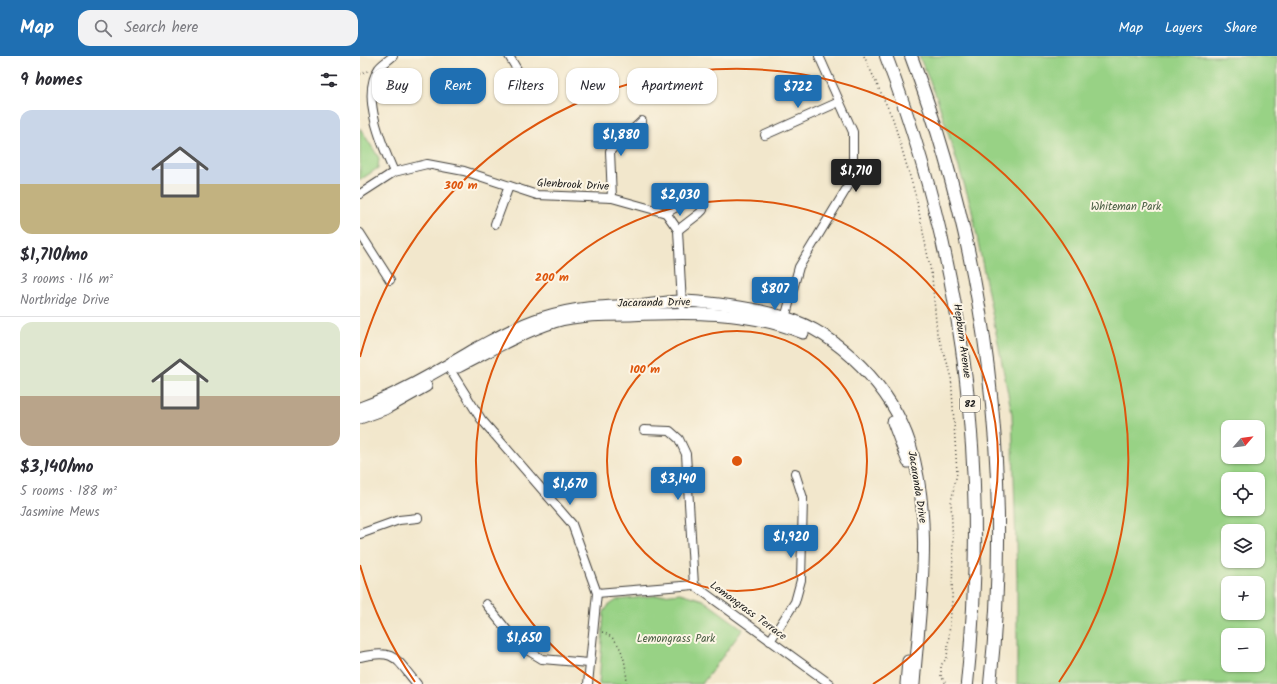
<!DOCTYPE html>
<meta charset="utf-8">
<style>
body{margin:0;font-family:Kalam,sans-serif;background:#f2f2f3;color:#2b2b33;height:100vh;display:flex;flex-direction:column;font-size:15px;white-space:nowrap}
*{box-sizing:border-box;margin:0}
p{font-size:13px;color:#7c7c81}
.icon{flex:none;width:22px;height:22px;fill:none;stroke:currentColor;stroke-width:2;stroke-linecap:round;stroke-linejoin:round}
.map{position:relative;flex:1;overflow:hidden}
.side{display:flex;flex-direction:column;background:#fff;width:360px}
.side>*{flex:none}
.hud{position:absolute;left:12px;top:12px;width:380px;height:36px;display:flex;gap:8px}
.needle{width:26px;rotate:62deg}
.tools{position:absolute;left:861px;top:364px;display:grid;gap:8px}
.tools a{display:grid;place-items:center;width:44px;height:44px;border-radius:8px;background:#fff;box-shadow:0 1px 3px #0004;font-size:20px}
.price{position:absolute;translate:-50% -34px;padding:0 9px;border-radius:4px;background:#1f6fb2;color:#fff;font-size:13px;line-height:26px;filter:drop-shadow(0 1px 2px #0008)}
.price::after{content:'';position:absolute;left:50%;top:24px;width:12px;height:9px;margin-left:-6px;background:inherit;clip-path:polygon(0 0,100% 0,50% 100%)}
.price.on{background:#222;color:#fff}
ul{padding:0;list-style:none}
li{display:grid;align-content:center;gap:8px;height:212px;padding:0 20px}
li+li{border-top:1px solid #e1e1e2}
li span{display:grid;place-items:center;height:124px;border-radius:12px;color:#555}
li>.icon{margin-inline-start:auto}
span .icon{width:72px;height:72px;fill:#fffc;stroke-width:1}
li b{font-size:17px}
h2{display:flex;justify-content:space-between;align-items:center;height:48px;padding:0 20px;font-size:17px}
.pill{padding:0 14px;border-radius:12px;background:#fff;box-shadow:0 1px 3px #0004;font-size:14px;line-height:36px}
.pill.on{background:#1f6fb2;color:#fff}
header{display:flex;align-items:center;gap:24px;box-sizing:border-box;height:56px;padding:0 20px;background:#1f6fb2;color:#fff}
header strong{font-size:19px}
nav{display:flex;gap:22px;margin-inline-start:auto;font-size:14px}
.search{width:280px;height:36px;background:#f2f2f3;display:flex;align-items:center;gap:10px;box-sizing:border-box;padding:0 14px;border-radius:12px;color:#7c7c81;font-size:15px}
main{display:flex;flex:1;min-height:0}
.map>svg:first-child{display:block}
.green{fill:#98d285;stroke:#5a7750;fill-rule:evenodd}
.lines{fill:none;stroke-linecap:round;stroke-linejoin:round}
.street-casing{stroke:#3c3a36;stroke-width:10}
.secondary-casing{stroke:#3c3a36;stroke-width:13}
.primary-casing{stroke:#3c3a36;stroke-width:14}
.path{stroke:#3c3a36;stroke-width:1.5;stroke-dasharray:1 3;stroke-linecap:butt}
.street{stroke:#fff;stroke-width:8}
.secondary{stroke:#fff;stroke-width:11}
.primary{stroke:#fff;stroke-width:12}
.ring{fill:none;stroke:#de560d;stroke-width:2}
.labels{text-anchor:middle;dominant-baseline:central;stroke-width:4;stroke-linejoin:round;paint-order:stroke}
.shield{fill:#fcf5e5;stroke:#5f5d58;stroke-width:1}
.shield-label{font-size:10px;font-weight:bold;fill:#1c1c1c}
.street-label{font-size:11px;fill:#1c1c1c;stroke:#fcf5e5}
.park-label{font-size:11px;fill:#475c41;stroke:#fcf5e5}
.centre{fill:#de560d;stroke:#fcf5e5;stroke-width:2}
.ring-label{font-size:12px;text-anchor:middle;font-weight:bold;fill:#de560d;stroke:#fcf5e5;stroke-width:4;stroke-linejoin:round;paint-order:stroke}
</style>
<header>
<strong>Map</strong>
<div class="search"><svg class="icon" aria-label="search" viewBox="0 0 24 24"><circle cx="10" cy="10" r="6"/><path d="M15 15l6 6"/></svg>Search here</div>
<nav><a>Map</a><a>Layers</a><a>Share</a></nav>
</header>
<main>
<section class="side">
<h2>9 homes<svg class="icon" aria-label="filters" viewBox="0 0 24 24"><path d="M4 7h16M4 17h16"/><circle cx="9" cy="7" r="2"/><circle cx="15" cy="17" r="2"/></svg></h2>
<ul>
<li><span style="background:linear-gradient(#c9d6e8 60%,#c2b280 0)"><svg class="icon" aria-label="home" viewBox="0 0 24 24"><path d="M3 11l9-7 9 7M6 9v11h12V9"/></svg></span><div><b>$1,710/mo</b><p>3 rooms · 116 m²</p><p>Northridge Drive</p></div></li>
<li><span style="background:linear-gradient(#dfe7d0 60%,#b9a48a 0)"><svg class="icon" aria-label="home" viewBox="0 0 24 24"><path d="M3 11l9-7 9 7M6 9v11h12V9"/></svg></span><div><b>$3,140/mo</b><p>5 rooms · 188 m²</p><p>Jasmine Mews</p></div></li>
</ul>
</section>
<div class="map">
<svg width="917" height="628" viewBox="0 0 917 628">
<rect width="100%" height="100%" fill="#fcf5e5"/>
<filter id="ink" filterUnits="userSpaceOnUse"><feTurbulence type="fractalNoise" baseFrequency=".025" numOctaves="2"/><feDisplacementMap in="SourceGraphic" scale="8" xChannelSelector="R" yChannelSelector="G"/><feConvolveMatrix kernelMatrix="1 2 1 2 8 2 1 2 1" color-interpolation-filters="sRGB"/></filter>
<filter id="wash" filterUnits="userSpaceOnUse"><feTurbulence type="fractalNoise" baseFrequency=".012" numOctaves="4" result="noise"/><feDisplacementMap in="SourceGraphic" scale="16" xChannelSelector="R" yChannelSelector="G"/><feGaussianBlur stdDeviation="0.9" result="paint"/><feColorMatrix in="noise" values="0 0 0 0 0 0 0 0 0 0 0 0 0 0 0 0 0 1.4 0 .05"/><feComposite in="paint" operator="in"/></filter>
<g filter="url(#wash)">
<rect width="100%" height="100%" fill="#f2e7cc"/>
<!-- green -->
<g class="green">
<path d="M 559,0 L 917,0 L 917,628 L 657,628 L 657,521 L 652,358 L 611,150 L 577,42 ZM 868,371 L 898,371 L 898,401 L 868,401 ZM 868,423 L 898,423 L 898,453 L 868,453 ZM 868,475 L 898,475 L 898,505 L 868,505 ZM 868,527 L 898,527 L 898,557 L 868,557 ZM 868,579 L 898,579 L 898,609 L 868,609 Z"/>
<polygon points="0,72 19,102 18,112 0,124"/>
<polygon points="320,537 343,544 383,573 342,628 239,628 244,556 248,550 257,544"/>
</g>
</g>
<g filter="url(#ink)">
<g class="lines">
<!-- street casing -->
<g class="street-casing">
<g id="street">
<path d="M 33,0 C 29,4 23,7 19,12 C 0,39 22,89 34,116"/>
<polyline points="149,0 161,20"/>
<polyline points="405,79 479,46"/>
<polyline points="0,138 34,116 67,108 104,115 177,139 252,142 306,157 318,174 322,249"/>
<polyline points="252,142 250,95 282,65"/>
<path d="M 306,157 C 317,151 337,136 343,154 L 340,157 L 318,174"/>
<polyline points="135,168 149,130"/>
<polyline points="0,177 30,224"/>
<polyline points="424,266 439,211 493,122 493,76 459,0"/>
<polyline points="87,309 121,363 212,468 237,537 228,628"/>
<polyline points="284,374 310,375 319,383 326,398 334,529"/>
<polyline points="0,478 39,464 58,462"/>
<polyline points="237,537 334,529 470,628"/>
<polyline points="126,548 159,589 182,603 229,607"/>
<polyline points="410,585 435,546 441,524 443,442 435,417"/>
<path d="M 0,601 C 36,593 35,602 57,628"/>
</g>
</g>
<!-- secondary casing -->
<g class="secondary-casing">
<g id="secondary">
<path d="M 98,311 C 130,295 160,277 194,266 C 218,259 245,259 270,259 C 327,256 389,255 443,277"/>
<path d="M 0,352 C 41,337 79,314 117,292 C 138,281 158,269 181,262 C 217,250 247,250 285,249 C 298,248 311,244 324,245 C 357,247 392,251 424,261 C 479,277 533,334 550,388 C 574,464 560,550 554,628"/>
<polyline points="0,362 25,353 66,330"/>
<polyline points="533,366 548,406"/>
<polyline points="546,628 548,605"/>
</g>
</g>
<!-- primary casing -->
<g class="primary-casing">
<g id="primary">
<path d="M 526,0 C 604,204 630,411 607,628"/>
<path d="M 551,0 C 627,201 653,414 630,628"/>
</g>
</g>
<!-- path -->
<g class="path">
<polyline points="504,0 533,63 556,141 572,221 577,277 591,318 597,417 591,446 593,491 592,544 587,602 581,609 581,620 586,628"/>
<polyline points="0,18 8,15"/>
<path d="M 242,576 C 263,583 266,608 267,628"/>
</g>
<!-- street -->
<use href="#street" class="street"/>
<!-- secondary -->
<use href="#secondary" class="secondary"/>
<!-- primary -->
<use href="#primary" class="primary"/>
</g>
</g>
<!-- distance rings -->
<g class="ring">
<circle cx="377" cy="405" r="130"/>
<path d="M241 628A261 261 0 1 1 513 628"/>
<path d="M55 626A391 391 0 0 1 0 509M0 301A391 391 0 1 1 699 626"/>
</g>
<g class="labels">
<!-- shield labels -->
<rect class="shield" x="600" y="340" width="20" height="16" rx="3"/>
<g class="shield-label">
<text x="610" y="348">82</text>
</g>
<!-- street labels -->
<g class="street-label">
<text transform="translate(213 129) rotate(3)">Glenbrook Drive</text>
<text transform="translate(294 247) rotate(-1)">Jacaranda Drive</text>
<text transform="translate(602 285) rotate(82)">Hepburn Avenue</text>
<text transform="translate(557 431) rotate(81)">Jacaranda Drive</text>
<text transform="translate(388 555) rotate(36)">Lemongrass Terrace</text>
</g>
<!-- park labels -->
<g class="park-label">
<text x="766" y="151">Whiteman Park</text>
<text x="316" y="583">Lemongrass Park</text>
</g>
</g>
<circle cx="377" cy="405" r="6" class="centre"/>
<g class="ring-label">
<text x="101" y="133">300 m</text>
<text x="192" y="225">200 m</text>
<text x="285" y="317">100 m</text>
</g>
</svg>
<div class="tools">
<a><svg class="needle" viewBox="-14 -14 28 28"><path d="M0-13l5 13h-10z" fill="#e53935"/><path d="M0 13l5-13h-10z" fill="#7c7c81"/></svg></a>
<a><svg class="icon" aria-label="locate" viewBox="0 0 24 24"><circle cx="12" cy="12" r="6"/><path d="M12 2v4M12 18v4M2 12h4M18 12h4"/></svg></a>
<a><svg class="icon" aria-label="layers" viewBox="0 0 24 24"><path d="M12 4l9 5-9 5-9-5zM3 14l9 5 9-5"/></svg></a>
<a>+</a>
<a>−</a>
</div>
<b class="price" style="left:438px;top:53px">$722</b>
<b class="price" style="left:261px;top:101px">$1,880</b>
<b class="price on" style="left:496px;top:137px">$1,710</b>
<b class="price" style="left:320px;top:161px">$2,030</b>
<b class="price" style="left:415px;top:255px">$807</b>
<b class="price" style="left:318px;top:445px">$3,140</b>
<b class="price" style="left:210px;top:450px">$1,670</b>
<b class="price" style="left:431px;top:503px">$1,920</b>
<b class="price" style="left:164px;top:604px">$1,650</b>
<div class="hud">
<a class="pill">Buy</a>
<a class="pill on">Rent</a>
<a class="pill">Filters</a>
<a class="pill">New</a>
<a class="pill">Apartment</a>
</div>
</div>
</main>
